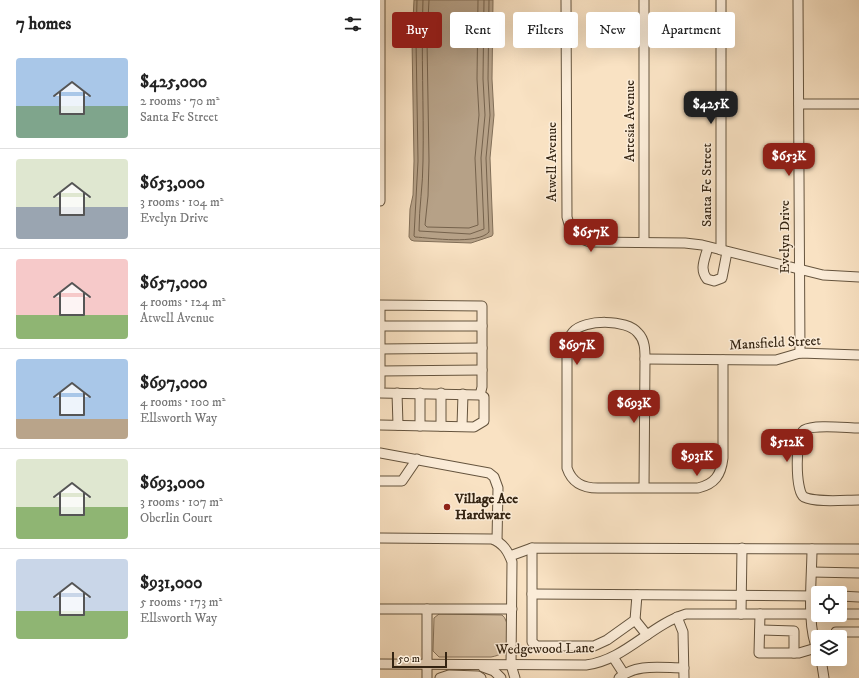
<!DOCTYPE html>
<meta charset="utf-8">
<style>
body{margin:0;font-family:"IM FELL DW Pica",serif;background:#f2f2f2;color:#222;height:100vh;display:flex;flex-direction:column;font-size:15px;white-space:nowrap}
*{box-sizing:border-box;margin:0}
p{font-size:13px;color:#767676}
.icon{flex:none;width:22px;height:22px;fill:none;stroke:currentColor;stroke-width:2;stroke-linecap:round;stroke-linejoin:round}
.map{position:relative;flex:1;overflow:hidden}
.details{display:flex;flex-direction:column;background:#fff;width:380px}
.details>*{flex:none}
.hud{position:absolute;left:12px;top:12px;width:380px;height:36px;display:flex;gap:8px}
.tools{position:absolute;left:431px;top:586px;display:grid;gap:8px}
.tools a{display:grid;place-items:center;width:36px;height:36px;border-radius:4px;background:#fff;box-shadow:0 4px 16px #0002;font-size:20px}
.scale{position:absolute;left:12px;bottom:10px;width:55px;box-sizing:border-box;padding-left:4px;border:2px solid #342412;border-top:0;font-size:11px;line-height:14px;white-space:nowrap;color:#342412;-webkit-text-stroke:3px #fbecd8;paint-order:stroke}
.price{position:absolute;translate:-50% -34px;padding:0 9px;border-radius:8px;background:#8f2418;color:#fff;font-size:13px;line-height:26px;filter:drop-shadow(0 1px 2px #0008)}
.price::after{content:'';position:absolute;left:50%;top:24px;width:12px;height:9px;margin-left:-6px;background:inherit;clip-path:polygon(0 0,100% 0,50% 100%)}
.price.selected{background:#222;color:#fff}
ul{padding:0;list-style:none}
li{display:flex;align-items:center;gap:12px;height:100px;padding:0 16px}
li+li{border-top:1px solid #e0e0e0}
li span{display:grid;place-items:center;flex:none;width:112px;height:80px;border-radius:4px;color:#555}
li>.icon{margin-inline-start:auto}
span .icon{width:48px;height:48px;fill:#fffc;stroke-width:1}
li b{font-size:17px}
h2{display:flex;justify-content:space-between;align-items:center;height:48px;padding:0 16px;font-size:17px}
.tag{padding:0 14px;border-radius:4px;background:#fff;box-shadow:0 4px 16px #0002;font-size:14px;line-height:36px}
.tag.selected{background:#8f2418;color:#fff}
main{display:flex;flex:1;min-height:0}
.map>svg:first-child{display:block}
.green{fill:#d8c2a5;stroke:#86735c}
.water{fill:#b6a187;stroke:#826f58}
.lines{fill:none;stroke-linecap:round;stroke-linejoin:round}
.shore{stroke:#75624c;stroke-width:1}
.minor-casing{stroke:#65543e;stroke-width:11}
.minor{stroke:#fbecd8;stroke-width:9}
.poi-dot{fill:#8f2418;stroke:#fbecd8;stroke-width:1.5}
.labels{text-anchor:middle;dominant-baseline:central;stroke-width:3;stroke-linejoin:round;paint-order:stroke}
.street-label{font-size:14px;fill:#342412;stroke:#fbecd8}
.poi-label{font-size:14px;font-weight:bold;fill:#342412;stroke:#fbecd8;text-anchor:start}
</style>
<main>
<section class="details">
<h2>7 homes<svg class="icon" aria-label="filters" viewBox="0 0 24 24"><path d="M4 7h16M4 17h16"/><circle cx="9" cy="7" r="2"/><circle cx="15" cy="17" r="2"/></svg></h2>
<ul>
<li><span style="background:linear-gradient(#a9c7e8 60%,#7fa58c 0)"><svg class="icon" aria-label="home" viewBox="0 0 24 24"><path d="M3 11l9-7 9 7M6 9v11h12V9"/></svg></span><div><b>$425,000</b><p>2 rooms · 70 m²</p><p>Santa Fe Street</p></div></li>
<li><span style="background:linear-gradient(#dfe7d0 60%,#9aa5b1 0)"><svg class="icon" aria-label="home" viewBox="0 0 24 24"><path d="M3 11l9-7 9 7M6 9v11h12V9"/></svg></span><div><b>$653,000</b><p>3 rooms · 104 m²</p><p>Evelyn Drive</p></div></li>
<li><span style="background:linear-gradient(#f6c9c9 70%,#8fb573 0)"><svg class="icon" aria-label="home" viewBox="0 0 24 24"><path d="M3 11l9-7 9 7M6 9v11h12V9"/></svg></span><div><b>$657,000</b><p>4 rooms · 124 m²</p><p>Atwell Avenue</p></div></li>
<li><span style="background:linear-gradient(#a9c7e8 75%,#b9a48a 0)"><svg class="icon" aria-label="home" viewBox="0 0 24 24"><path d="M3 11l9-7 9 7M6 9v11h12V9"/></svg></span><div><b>$697,000</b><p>4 rooms · 100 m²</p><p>Ellsworth Way</p></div></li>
<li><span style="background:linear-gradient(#dfe7d0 60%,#8fb573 0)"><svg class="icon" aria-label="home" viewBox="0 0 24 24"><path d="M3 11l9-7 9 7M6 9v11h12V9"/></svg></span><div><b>$693,000</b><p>3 rooms · 107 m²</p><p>Oberlin Court</p></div></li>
<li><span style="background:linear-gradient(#c9d6e8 65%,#8fb573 0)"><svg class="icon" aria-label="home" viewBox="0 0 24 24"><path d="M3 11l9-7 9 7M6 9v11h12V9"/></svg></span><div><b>$931,000</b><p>5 rooms · 173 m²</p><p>Ellsworth Way</p></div></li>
</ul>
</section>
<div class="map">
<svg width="479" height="678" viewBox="0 0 479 678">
<rect width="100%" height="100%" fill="#f9e2c3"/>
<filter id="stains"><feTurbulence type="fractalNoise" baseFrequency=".005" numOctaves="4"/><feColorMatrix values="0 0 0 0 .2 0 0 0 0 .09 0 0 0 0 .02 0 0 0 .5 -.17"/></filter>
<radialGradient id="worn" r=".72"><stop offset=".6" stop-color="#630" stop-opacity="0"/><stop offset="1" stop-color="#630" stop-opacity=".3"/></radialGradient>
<!-- green -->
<path class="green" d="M 59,614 L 122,615 C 130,620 129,645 123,652 C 120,655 116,656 111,657 L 59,657 L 53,651 L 54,618 Z"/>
<!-- water -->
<polygon class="water" points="34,0 113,0 112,79 114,115 110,158 113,234 112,236 91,243 34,241 31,240 29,237 30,209 33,195 34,161 32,40"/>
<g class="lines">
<!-- shore -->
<g class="shore">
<path d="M 37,0 L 36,40 L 38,161 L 34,236 L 35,237 C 52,238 97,245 109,232 L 106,158 L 110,115 L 108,79 L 109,0"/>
<path d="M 43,0 C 41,54 44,107 43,161 C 43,185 39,208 39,231 L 90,234 L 104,229 L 101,158 L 105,115 L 103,79 L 104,0"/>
<polyline points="49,0 47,40 49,161 48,196 45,225 47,227 89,228 98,225 95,158 99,115 97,79 98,0"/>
</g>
<!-- minor casing -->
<g class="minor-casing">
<g id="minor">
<polyline points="186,0 187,217 191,231 202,239 210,242 305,243 322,245 443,275 479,277"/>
<polyline points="264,0 264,242"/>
<polyline points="418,0 420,353"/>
<polyline points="419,104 479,104"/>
<polyline points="0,201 0,0"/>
<path d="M 328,247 C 325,259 319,269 327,279 L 334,281 L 342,278 L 347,252"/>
<polyline points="341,250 341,0"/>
<polyline points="0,326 102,326"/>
<polyline points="0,349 102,348"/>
<polyline points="265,359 396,360 420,353 479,355"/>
<polyline points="0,371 102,370"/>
<polyline points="0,387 0,305 102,306 102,387 100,395"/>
<polyline points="0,393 100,395 104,397 104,421 94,427 0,425"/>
<polyline points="17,393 18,425"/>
<polyline points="40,393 40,426"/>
<polyline points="61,426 61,393"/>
<polyline points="82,426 83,394"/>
<path d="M 479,428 C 467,428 434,424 424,430 C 415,437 415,491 424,497 C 436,503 465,500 479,500"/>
<polyline points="0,453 109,473 114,477 118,488 117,541"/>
<polyline points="0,481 22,481 37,459"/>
<path d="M 264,488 L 265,359 C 265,350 265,340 258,333 C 247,319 204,319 193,332 C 187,339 187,347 187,356 L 187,468 C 192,483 203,488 218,488 L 318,488 C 335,484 341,475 343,458 L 343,360"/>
<path d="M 0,538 L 112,539 C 123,543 128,551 132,562 L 131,665 L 135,678"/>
<polyline points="152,548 152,642 157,646 214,646 227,640 255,620 257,595"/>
<path d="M 432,549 C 432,577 426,627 438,651"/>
<polyline points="130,556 152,548 479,549"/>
<polyline points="432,572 479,573"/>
<polyline points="152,594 438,596"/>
<polyline points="460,596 479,597"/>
<polyline points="0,609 132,609"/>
<polyline points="47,609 47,678"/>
<polyline points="361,614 362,548"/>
<polyline points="380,614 379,653 419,653 436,648"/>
<polyline points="460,614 479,614"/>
<polyline points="297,617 303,632 304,678"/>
<polyline points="255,620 267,635"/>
<polyline points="380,630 414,631 414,653"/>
<polyline points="455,637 456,632 479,632"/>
<polyline points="233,657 244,674"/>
<polyline points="441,659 444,678"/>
<path d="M 0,664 L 206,665 C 245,660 270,625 306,614 L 438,614"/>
<polyline points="103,667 114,671 121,678"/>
<polyline points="60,678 69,675 98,676 101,678"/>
<path d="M 239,678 C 256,663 282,668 304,668"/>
</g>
</g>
<!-- minor -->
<use href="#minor" class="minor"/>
</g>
<!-- markers -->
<circle class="poi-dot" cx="67" cy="507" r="4"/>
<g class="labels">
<!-- street labels -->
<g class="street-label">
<text transform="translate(250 121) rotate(-90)">Artesia Avenue</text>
<text transform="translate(172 162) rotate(-90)">Atwell Avenue</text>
<text transform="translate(327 185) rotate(-90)">Santa Fe Street</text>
<text transform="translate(405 237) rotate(-90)">Evelyn Drive</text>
<text transform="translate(395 343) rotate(-3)">Mansfield Street</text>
<text transform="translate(165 649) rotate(-1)">Wedgewood Lane</text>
</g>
<!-- poi labels -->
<g class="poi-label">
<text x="75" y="499">Village Ace<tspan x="75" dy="16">Hardware</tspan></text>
</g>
</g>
<rect width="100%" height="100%" filter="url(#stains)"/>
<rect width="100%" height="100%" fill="url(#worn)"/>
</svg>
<div class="tools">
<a><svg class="icon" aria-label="locate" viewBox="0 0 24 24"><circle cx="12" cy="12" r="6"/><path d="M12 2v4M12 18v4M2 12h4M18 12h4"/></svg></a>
<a><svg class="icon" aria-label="layers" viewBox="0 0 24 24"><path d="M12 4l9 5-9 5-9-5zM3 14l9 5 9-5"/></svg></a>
</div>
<div class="scale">50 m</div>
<b class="price selected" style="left:331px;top:125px">$425K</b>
<b class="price" style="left:409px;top:177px">$653K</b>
<b class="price" style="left:211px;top:253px">$657K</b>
<b class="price" style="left:197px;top:366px">$697K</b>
<b class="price" style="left:254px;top:424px">$693K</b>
<b class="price" style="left:407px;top:463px">$512K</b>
<b class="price" style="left:317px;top:477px">$931K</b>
<div class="hud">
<a class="tag selected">Buy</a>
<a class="tag">Rent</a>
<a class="tag">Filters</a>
<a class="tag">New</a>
<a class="tag">Apartment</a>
</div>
</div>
</main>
